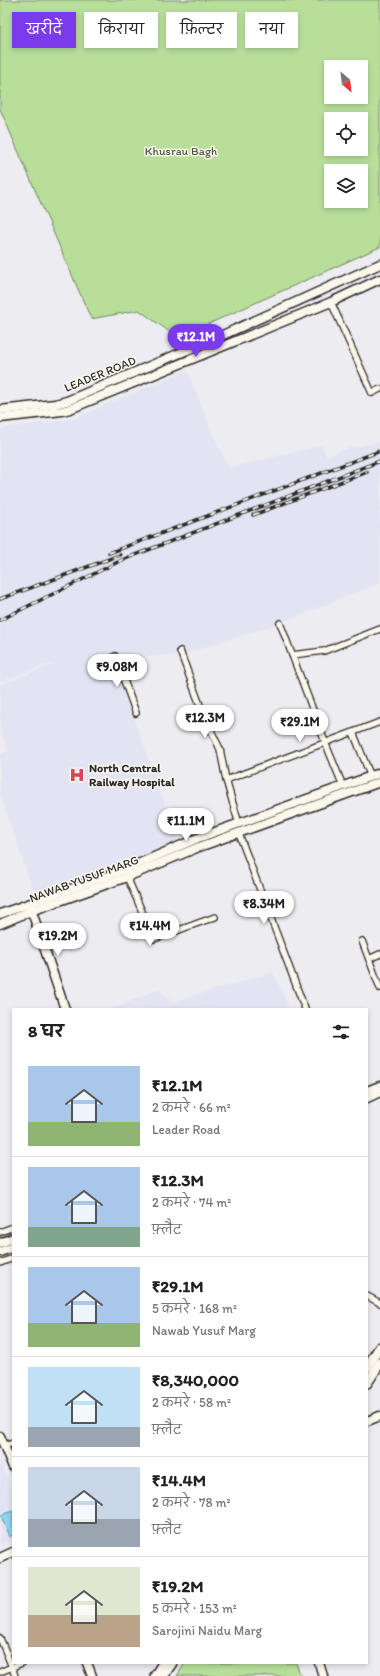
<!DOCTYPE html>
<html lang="hi">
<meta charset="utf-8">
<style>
body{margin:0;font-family:Itim,"Playpen Sans Deva",sans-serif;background:#f2f2f2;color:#222;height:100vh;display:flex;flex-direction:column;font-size:15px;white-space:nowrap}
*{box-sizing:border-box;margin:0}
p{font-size:13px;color:#767676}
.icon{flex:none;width:22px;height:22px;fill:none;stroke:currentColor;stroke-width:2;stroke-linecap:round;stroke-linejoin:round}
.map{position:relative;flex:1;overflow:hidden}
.drawer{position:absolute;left:12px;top:1008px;width:356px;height:656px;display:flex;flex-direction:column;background:#fff;border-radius:0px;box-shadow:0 2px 6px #0003}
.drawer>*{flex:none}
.hud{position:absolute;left:12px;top:12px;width:356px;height:36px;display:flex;gap:8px}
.needle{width:26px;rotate:152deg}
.tools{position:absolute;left:324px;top:60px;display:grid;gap:8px}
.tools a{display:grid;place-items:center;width:44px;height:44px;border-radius:0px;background:#fff;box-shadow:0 2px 6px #0003;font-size:20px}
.price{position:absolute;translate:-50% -34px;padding:0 9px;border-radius:14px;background:#fff;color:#222;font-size:13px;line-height:26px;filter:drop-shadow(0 1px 2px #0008)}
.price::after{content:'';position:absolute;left:50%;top:24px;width:12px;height:9px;margin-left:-6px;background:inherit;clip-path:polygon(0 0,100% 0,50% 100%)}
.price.active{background:#7c3aed;color:#fff}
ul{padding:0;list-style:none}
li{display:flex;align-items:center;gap:12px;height:100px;padding:0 16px}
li+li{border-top:1px solid #e0e0e0}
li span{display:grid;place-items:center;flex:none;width:112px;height:80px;border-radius:0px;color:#555}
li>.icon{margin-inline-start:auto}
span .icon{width:48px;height:48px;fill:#fffc;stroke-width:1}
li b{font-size:17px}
h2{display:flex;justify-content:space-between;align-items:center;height:48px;padding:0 16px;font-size:17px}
.pill{padding:0 14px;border-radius:0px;background:#fff;box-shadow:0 2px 6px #0003;font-size:14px;line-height:36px}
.pill.active{background:#7c3aed;color:#fff}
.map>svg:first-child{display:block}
.built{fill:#e3e4f3}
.green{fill:#b8df9a;stroke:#728562;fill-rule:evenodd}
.water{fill:#8cd6ed;stroke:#65929f}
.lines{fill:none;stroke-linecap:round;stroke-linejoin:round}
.street-casing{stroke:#2b2b2b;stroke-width:8}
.secondary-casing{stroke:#2b2b2b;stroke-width:11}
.primary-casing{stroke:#2b2b2b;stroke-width:12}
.street{stroke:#fbf7ec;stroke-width:5.5}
.secondary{stroke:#fbf7ec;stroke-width:8}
.primary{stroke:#fbf7ec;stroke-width:9}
.rail-casing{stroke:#2b2b2b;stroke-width:3.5}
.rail{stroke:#fbf7ec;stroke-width:2;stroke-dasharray:6;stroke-linecap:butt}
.labels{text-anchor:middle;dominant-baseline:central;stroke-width:3;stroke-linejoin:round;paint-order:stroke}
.park-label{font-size:12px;fill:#4e5847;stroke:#fbf7ec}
.street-label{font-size:12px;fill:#2b2b2b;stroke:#fbf7ec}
.poi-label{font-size:12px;font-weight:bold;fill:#2b2b2b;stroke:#fbf7ec;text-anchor:start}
</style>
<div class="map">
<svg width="380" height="1676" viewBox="0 0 380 1676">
<rect width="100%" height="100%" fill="#edecf0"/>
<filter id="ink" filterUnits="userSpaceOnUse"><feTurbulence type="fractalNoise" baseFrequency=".025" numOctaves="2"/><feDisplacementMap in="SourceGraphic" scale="8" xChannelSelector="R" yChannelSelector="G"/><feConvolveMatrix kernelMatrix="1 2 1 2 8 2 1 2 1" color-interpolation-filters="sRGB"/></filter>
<g filter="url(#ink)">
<!-- built -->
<g class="built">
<polygon points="187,370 215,439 229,468 322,445 326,457 345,449 380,442 380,583 280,623 184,654 113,659 178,842 35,896 0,794 0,755 8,751 0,729 0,685 54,664 44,665 0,682 0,429 73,419"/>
<polygon points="274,972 289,1009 113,1009 159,989 172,1002"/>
<polygon points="0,1459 13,1495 13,1540 0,1545"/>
</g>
<!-- green -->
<g class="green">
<path d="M 0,0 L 380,0 L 380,247 L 206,325 L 174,335 L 139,310 L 91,319 L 0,109 ZM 331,67 L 361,67 L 361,97 L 331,97 ZM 331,119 L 361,119 L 361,149 L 331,149 ZM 331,171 L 361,171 L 361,201 L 331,201 Z"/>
<polygon points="185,1663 296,1663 301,1676 177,1676"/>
</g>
<!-- water -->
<polygon class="water" points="13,1511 13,1535 9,1537 1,1515"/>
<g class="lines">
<!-- street casing -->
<g class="street-casing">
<g id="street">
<polyline points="331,302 372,393 380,389"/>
<polyline points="280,623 325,742 343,786"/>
<polyline points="180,651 204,716 220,749 226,780 239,824"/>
<polyline points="292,655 324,651 380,629"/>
<polyline points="115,656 136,713"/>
<polyline points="353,732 371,777"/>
<polyline points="226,780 380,722"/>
<polyline points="239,834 305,1009"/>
<polyline points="127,877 154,939 215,917"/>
<polyline points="362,941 380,988"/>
<polyline points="369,959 380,954"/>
<polyline points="0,1232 13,1227"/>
<polyline points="0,1263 13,1258"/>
<polyline points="367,1296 380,1303"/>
<polyline points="4,1446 13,1443"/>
<polyline points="0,1638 12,1667 0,1672"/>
<polyline points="15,1676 12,1667 22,1663"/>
</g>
</g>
<!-- secondary casing -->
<g class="secondary-casing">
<g id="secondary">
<polyline points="0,410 55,404 67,401 225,334 380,264"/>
<polyline points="0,418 62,411 70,409 331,302 380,279"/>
<polyline points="30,906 65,1009"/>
<polyline points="0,914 124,870 198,838 380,773"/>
<polyline points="0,924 31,911 127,877 199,847 380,782"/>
<polyline points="367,1091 380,1086"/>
<polyline points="367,1098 380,1092"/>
<polyline points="0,1243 13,1238"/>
<polyline points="0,1252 13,1247"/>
<polyline points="367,1421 380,1416"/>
<polyline points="0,1436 13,1467"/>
<polyline points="0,1558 13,1552"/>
<polyline points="87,1663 92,1676"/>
<polyline points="319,1663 323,1676"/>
</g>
</g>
<!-- primary casing -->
<g class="primary-casing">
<g id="primary">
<polyline points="367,1367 380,1347"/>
<polyline points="367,1383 380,1363"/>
<polyline points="155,1676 163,1663"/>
<polyline points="163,1676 172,1663"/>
</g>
</g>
<!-- street -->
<use href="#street" class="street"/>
<!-- secondary -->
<use href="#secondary" class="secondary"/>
<!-- primary -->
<use href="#primary" class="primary"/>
<!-- rail casing -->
<g class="rail-casing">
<g id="rail">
<polyline points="253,515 367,472"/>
<polyline points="109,553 380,451"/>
<polyline points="0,599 120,555"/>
<polyline points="0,620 122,560 380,461"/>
</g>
</g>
<!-- rail -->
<use href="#rail" class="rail"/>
</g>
</g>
<!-- icons -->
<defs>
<g id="hospital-bare" transform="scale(1.2)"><path d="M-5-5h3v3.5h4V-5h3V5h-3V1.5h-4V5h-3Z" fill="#d1495b" stroke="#fbf7ec" stroke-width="2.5" paint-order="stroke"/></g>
</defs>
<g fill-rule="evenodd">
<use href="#hospital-bare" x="77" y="775"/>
</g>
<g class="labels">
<!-- park labels -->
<g class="park-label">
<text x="181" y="151">Khusrau Bagh</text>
</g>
<!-- street labels -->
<g class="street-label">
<text transform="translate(100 374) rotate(-22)">LEADER ROAD</text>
<text transform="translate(84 879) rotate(-20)">NAWAB YUSUF MARG</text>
</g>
<!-- poi labels -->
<g class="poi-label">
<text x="89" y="768">North Central<tspan x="89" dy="14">Railway Hospital</tspan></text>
</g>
</g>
</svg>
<div class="tools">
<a><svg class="needle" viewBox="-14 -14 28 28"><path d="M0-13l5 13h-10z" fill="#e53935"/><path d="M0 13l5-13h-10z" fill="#767676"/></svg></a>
<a><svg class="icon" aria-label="locate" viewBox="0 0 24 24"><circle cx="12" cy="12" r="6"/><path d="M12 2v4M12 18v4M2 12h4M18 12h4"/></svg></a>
<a><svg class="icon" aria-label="layers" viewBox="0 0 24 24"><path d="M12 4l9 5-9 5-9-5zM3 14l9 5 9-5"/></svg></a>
</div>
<b class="price active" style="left:196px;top:358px">₹12.1M</b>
<b class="price" style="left:117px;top:688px">₹9.08M</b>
<b class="price" style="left:205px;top:739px">₹12.3M</b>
<b class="price" style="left:300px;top:743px">₹29.1M</b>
<b class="price" style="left:186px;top:842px">₹11.1M</b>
<b class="price" style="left:264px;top:925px">₹8.34M</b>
<b class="price" style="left:150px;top:947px">₹14.4M</b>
<b class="price" style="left:58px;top:957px">₹19.2M</b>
<div class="hud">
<a class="pill active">खरीदें</a>
<a class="pill">किराया</a>
<a class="pill">फ़िल्टर</a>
<a class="pill">नया</a>
</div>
<section class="drawer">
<h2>8 घर<svg class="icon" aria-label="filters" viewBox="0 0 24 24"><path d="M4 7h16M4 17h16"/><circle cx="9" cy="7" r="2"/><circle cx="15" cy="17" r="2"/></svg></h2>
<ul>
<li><span style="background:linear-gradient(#a9c7e8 70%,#8fb573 0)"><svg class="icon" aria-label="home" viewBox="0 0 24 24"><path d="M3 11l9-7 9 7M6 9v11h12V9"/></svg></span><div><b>₹12.1M</b><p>2 कमरे · 66 m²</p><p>Leader Road</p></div></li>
<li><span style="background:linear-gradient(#a9c7e8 75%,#7fa58c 0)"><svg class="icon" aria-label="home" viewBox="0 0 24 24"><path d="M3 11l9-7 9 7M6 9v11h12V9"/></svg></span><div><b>₹12.3M</b><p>2 कमरे · 74 m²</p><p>फ़्लैट</p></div></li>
<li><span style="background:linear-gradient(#a9c7e8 70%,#8fb573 0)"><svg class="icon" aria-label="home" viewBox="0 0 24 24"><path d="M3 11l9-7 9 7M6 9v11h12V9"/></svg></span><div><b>₹29.1M</b><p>5 कमरे · 168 m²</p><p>Nawab Yusuf Marg</p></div></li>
<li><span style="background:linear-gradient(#bfe0f5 75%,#9aa5b1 0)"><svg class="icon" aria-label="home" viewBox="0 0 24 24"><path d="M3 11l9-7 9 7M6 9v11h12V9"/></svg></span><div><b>₹8,340,000</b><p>2 कमरे · 58 m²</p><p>फ़्लैट</p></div></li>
<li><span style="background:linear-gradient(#c9d6e8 65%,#9aa5b1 0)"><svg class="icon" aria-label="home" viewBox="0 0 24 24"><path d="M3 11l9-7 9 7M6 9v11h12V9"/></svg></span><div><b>₹14.4M</b><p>2 कमरे · 78 m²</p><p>फ़्लैट</p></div></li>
<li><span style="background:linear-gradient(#dfe7d0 60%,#b9a48a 0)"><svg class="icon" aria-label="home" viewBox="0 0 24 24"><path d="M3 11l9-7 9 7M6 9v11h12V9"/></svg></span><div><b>₹19.2M</b><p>5 कमरे · 153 m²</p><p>Sarojini Naidu Marg</p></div></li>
</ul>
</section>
</div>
